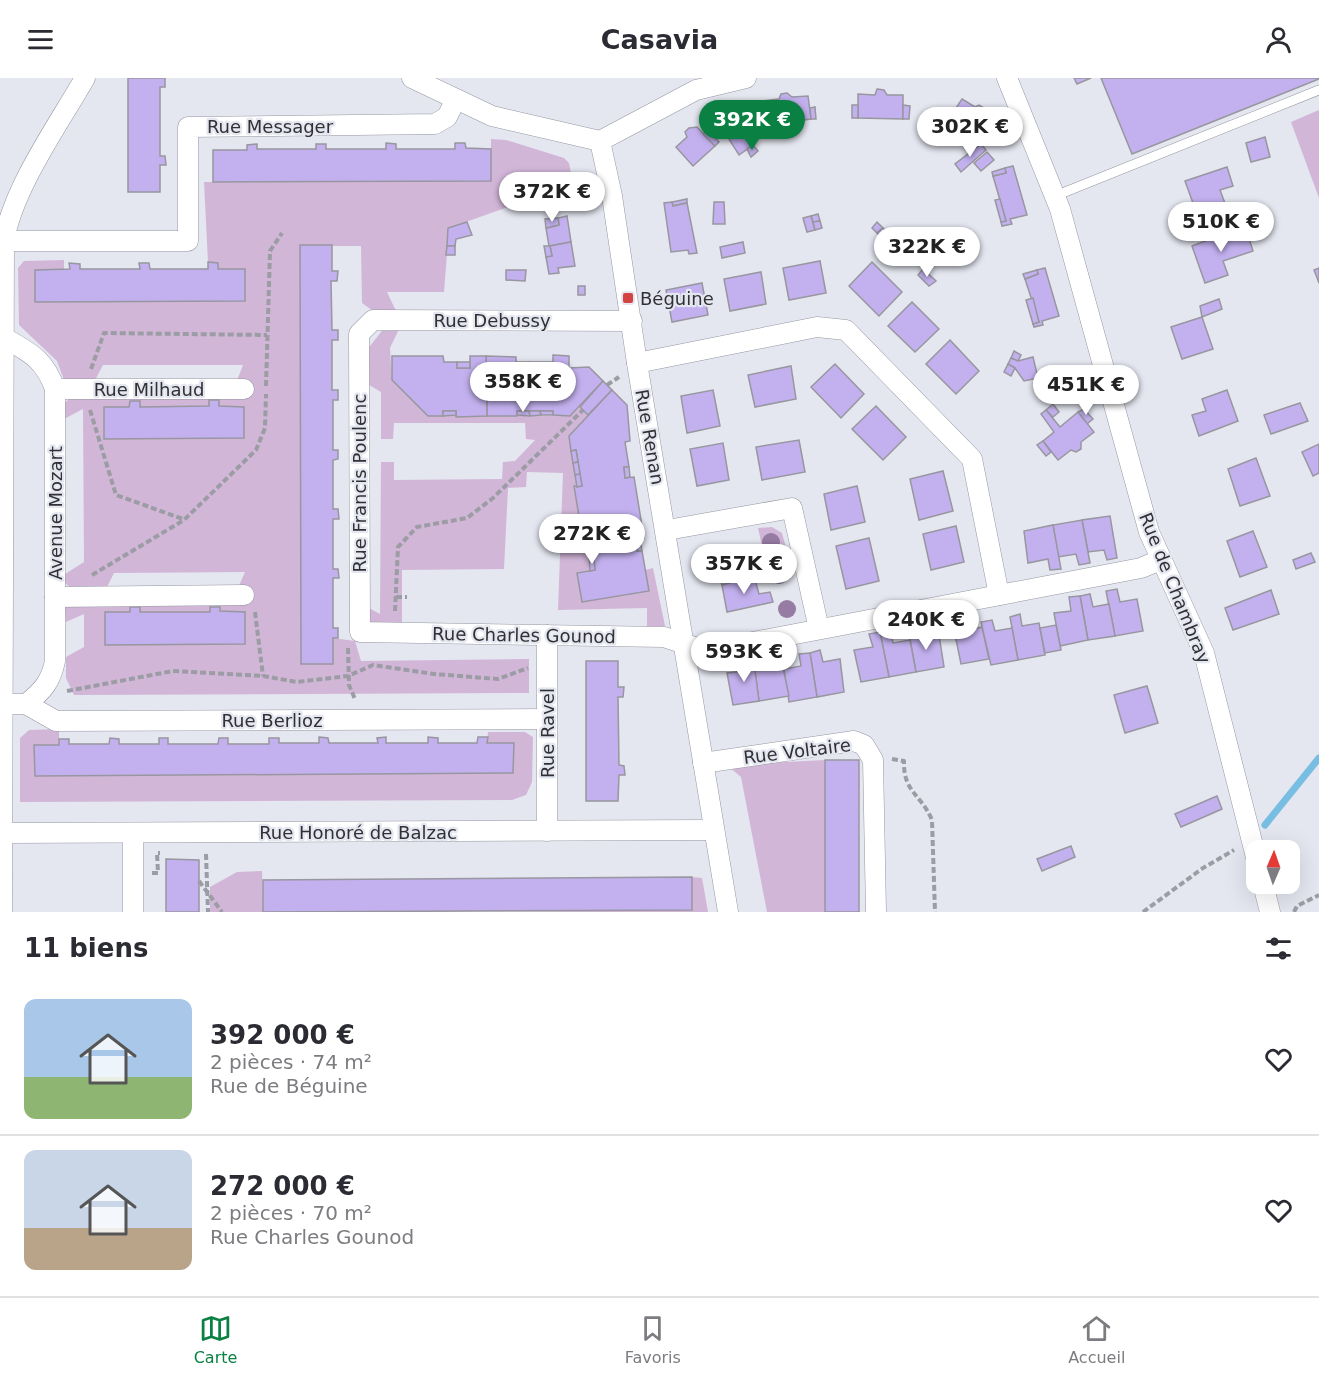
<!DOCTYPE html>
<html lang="fr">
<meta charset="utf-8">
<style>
body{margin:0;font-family:"DejaVu Sans",sans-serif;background:#f2f2f3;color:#2b2b33;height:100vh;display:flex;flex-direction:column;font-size:22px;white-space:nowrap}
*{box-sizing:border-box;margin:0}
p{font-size:20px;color:#7c7c81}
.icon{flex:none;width:33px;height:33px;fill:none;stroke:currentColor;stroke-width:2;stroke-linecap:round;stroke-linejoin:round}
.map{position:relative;height:834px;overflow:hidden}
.panel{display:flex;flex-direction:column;background:#fff;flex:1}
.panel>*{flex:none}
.needle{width:39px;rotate:2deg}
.controls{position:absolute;left:1246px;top:762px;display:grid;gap:12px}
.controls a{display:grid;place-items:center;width:54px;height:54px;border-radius:12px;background:#fff;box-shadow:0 6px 24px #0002;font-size:30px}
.price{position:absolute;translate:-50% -51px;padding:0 14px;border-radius:21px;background:#fff;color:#222;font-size:20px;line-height:39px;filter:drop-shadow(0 2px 3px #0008)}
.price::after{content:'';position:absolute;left:50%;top:36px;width:18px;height:14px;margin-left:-9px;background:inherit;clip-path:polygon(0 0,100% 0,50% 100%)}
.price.selected{background:#0b8043;color:#fff}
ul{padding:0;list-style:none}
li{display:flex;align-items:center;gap:18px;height:150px;padding:0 24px}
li+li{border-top:2px solid #e1e1e2}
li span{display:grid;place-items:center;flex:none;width:168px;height:120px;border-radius:12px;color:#555}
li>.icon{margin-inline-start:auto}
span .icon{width:72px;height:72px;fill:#fffc;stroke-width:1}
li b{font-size:26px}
h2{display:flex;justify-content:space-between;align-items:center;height:72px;padding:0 24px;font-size:26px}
header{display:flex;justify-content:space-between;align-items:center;height:78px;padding:0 24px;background:#fff;font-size:27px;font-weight:700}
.dock{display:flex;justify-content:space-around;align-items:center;height:84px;border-top:2px solid #e1e1e2;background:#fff;font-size:16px;color:#7c7c81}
.dock a{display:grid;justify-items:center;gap:3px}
.dock .selected{color:#0b8043}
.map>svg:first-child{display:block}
.green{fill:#d2b6d8}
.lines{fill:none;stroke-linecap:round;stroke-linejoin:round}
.stream{stroke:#78bde2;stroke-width:7}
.building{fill:#c3b1ef;stroke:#98969f;stroke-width:1.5}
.lane-casing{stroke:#9597a1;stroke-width:10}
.street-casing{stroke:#9597a1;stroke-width:21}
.path{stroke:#9b9ca4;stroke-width:4;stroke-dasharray:6 3;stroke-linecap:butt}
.lane{stroke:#fff;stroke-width:9}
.street{stroke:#fff;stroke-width:20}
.tree{fill:#967ba2}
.poi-dot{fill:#d24341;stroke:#e4e6f0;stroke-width:2}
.labels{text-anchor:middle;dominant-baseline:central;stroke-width:4.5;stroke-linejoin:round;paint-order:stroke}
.street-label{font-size:18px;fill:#313135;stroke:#e4e6f0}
.poi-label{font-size:18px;fill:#313135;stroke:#e4e6f0;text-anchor:start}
</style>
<header><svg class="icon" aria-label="menu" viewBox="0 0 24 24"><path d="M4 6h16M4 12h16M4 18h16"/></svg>Casavia<svg class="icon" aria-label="person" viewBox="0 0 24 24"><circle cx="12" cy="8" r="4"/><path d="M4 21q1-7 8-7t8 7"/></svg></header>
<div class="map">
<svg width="1319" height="834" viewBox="0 0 1319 834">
<rect width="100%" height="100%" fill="#e4e6f0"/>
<!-- green -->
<g class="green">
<polygon points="1319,32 1319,120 1291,44"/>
<polygon points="491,61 506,62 564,80 569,85 573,106 449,150 444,214 387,214 396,233 373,233 362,225 361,168 300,168 301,586 333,585 333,560 355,563 361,583 529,581 529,615 74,617 66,600 66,579 84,569 84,536 66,544 65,530 69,526 238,510 245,494 114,495 106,511 70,509 65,505 65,496 84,484 83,331 64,341 64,325 72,319 236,305 243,287 103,287 93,306 64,302 57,283 19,247 18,190 24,183 64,182 64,192 35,192 35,224 244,223 245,191 218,191 218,185 208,184 204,104 491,102"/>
<polygon points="385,249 399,251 390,270 392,302 428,338 570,338 580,329 588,337 569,358 590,493 577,495 582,523 648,513 645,492 653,490 665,548 647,549 647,530 558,532 563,395 527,394 526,409 508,410 504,491 402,492 402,550 377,550 365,538 365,528 380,536 381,384 394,384 394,402 502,401 503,384 515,383 535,362 526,361 525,345 394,345 393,361 381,361 381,314 364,304 363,277"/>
<polygon points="772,449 782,455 788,477 765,482 758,450"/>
<polygon points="59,651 59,667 34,667 35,698 513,695 514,665 487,665 488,654 525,654 533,659 532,704 526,717 512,722 20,724 20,660 29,652"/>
<polygon points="825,682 825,834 767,834 741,699 727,687"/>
<polygon points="262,793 263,834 210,834 210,809 237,794"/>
<polygon points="692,799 702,800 708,834 481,834 692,832"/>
</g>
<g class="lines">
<!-- stream -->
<polyline class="stream" points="1265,747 1319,680"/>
</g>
<!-- building -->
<g class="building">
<polygon points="128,0 165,0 165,9 160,9 160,78 165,78 166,87 160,87 160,114 128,114"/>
<polygon points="1074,0 1091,0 1077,6"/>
<polygon points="1101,0 1319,0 1319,1 1132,76"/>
<polygon points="877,11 884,12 887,17 903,17 903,41 858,40 858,16 875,17"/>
<polygon points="787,15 792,19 808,18 811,41 766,47 763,23 779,21 781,16"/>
<polygon points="962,21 975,29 979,27 984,30 983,36 986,38 969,57 948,42"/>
<rect x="852" y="27" width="6" height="13"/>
<polygon points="903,27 910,28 909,41 903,41"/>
<polygon points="815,29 816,41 811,41 810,30"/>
<polygon points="727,35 746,62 749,60 753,67 739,77 717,42"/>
<polygon points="765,36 766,47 761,47 760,37"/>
<polygon points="979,43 986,48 976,61 969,57"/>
<polygon points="697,49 715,68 693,88 676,69 687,59 685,54 689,50"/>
<polygon points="708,52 719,64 715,68 703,56"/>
<polygon points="1265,59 1270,79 1251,84 1246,65"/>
<polygon points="386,65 396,66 396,71 455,71 455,65 465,65 466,70 491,71 491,103 213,104 213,72 247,72 247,67 257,66 257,71 316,71 316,66 326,66 326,71 386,71"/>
<polygon points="981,66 986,72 961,94 955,86"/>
<polygon points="753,67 758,73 751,79 747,71"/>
<polygon points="987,74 994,82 981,93 974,85"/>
<polygon points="1013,88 1027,137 1010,141 1012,146 1002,148 1001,144 1006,143 993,98 1006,95 1005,90"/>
<polygon points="1227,89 1233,108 1220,112 1226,128 1198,139 1185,103"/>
<polygon points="1005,90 1006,95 993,98 992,94"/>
<polygon points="687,121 687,125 673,128 672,124"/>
<polygon points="1000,121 1006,143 1001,144 995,122"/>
<polygon points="672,124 673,128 687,125 697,175 689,176 688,172 671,174 664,125"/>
<polygon points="714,124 724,124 725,146 713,146"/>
<polygon points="818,136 820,143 813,144 811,138"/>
<polygon points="567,138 571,164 549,168 546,150 559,147 558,140"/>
<polygon points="811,138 815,152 807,154 803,140"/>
<polygon points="558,140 559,147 546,150 545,141"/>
<polygon points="820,143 822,150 815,152 813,144"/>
<polygon points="467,144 472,157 456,161 455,168 447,168 448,150"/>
<polygon points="877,144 883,150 877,155 872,150"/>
<polygon points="1245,148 1253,173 1223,183 1228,197 1205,205 1192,168"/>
<polygon points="883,150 888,155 883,161 877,155"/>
<polygon points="888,155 894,161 889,167 883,161"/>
<polygon points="571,164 575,188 558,190 559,195 549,196 546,179 552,178 550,168"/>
<polygon points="743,164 745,175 722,180 720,169"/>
<polygon points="300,167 332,167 332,193 338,193 337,203 331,203 332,252 338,252 338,262 332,262 332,312 338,312 338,322 333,322 333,372 338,372 338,381 333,382 333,431 338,431 339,441 333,441 333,491 338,491 339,500 333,500 333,550 338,550 338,560 333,560 333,586 301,586"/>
<polygon points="447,168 455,168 455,177 446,177"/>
<polygon points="544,168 550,168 552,178 546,179"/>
<polygon points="820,183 826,215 789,222 783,190"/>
<polygon points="208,184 218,185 218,191 245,191 245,223 35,224 35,192 70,191 69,185 80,186 80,191 140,191 139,185 149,185 150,191 208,191"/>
<polygon points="872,184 902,214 879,238 849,208"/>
<polygon points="1045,190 1059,238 1042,243 1043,247 1034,249 1033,246 1039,244 1025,201 1038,196 1037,192"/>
<polygon points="1319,190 1319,205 1314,192"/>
<polygon points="923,191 936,203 929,208 918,197"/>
<polygon points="506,192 526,192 525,203 506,202"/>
<polygon points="1037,192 1038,196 1025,201 1023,196"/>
<polygon points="761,194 766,226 730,233 724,201"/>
<polygon points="702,205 708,237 672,244 666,212"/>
<rect x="578" y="208" width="7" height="9"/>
<polygon points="1033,220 1039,244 1033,246 1026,222"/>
<polygon points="1219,221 1222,231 1202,239 1200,228"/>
<polygon points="912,224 939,251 915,274 888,248"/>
<polygon points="1202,239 1213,271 1182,281 1171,249"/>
<polygon points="950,262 979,293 956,316 926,286"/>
<polygon points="1014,273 1021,277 1018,283 1011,280"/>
<polygon points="553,277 569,278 569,290 589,289 603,303 570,338 553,337 553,333 517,333 517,338 487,338 486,278 516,279 516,290 529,290 529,284 553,284"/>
<polygon points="392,278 443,278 444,284 457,284 457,290 470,290 470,278 486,278 487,338 456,339 456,333 443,333 443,338 428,338 392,302"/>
<polygon points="1033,279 1038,300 1024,303 1015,290 1008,286 1011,280 1018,283"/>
<rect x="457" y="284" width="13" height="6"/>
<rect x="516" y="284" width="13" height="6"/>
<polygon points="835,286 864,316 841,340 811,309"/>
<polygon points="1008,286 1015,290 1011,298 1004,294"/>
<polygon points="791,288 796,321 755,329 748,297"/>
<polygon points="603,303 612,312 588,337 580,329"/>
<polygon points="612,312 627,327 630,363 625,364 629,389 624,389 625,400 634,399 644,460 636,461 637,473 642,473 649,513 582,524 577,495 595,492 592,468 584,469 574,408 582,408 576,372 571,373 569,358"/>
<polygon points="713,312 720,348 687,355 681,318"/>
<polygon points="1227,312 1238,343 1199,358 1192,337 1206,333 1202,321"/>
<polygon points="209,322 219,322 219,328 244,329 244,360 104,361 104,329 129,329 130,323 140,323 140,329 209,328"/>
<polygon points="1300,325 1308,343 1271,356 1264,337"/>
<polygon points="1053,326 1059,334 1053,339 1046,332"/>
<polygon points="876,328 906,359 883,382 852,351"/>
<polygon points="1084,331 1093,341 1087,346 1078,334"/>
<polygon points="1046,332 1060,349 1078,334 1094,354 1081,364 1081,371 1076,374 1071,372 1058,382 1043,363 1054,354 1041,336"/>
<polygon points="443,333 456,333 456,337 443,338"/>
<polygon points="517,333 529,333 530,338 517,337"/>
<polygon points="529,333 540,333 541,337 530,338"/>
<polygon points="540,333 553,333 553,337 541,337"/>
<polygon points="799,362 805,394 762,402 756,369"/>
<polygon points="1043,363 1051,374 1046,378 1037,367"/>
<polygon points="723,365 729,402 697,408 690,371"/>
<polygon points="1319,366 1319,395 1313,398 1302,374"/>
<polygon points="576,372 578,384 573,385 571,373"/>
<polygon points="1256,380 1270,418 1240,428 1228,391"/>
<polygon points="578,384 580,396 575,397 573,385"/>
<polygon points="624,389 629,389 630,399 625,400"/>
<polygon points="943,393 953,433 919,442 910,401"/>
<polygon points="580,396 582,408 577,409 575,397"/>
<polygon points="857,408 865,444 831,452 824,416"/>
<polygon points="1110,438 1117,480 1107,482 1104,472 1088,474 1082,442"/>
<polygon points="1082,442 1090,485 1079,487 1076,476 1058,479 1053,447"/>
<polygon points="1053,447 1061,491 1050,492 1048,481 1028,485 1024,453"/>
<polygon points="956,448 964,484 931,492 923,456"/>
<polygon points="1253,453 1267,489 1240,499 1227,463"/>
<polygon points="640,460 642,473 637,473 636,461"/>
<polygon points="869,460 879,503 846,511 836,468"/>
<polygon points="586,468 592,468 594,480 589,481"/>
<polygon points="748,473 751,488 764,486 766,495 722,507 715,480"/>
<polygon points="1311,475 1315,484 1296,491 1293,482"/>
<polygon points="594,480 595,492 590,493 589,481"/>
<polygon points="754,498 759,516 770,514 773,524 727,534 722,507"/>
<polygon points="1117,511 1120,524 1137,521 1143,553 1115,558 1106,513"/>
<polygon points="1271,512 1279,536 1233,552 1225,530"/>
<polygon points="1090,516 1093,529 1109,526 1115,558 1088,562 1080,518"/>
<polygon points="1080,518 1088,562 1060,568 1054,535 1071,533 1069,519"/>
<polygon points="130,529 140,529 140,534 210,534 210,529 220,529 220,533 245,534 245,566 105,567 105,534 130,534"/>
<polygon points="1020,536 1022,548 1039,545 1045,577 1018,582 1010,539"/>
<polygon points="962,540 965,553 982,549 989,581 961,586 952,542"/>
<polygon points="992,542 995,553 1012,550 1018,582 991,587 981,544"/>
<polygon points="920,547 922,560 939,557 944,589 916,594 908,550"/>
<polygon points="1056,547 1061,572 1045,575 1040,550"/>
<polygon points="891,552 893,565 910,562 916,594 889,599 880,554"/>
<polygon points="880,554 889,599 861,604 854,572 873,569 869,556"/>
<polygon points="820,572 823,584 840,581 844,614 817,619 810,575"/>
<polygon points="810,575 817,619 789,624 784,591 801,588 799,576"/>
<polygon points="762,576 764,588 782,585 789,618 759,623 753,578"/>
<polygon points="753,578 759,623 733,627 727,595 744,593 741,579"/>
<polygon points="586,583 618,583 618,609 624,609 623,619 618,619 619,687 624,688 625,697 619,697 618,723 586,723"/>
<polygon points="1147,608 1158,645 1125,655 1114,617"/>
<polygon points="319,659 328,660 329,665 378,665 377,660 386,659 386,665 428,665 428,659 438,660 438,665 477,665 478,659 488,659 487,665 514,665 513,695 35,698 34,667 59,667 59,661 69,661 69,666 109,666 110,660 119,661 119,666 159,666 159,660 168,660 168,666 218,666 219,660 228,660 228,666 269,666 269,660 279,660 279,665 319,665"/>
<rect x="825" y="682" width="34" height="152"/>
<polygon points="1217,718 1222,731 1181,749 1175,736"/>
<polygon points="1071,768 1075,779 1042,793 1037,781"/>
<polygon points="166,781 199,782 199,834 166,834"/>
<polygon points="692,799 692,832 263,834 263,802"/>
</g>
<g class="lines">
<!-- lane casing -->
<g class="lane-casing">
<polyline id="lane" points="1055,118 1319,12"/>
</g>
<!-- street casing -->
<g class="street-casing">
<g id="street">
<polyline points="412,0 492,38 600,63 696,12 746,0"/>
<polyline points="1007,0 1060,131 1149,454 1204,575 1257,783"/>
<polyline points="600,63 612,118 637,285 728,834"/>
<polyline points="4,163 188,163 188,49 435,46 447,39 456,21"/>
<polyline points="632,243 373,242 359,256 360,554 664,559 706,573 1141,490 1160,482"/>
<path d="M 1,258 C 29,274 44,280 55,311 L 55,583 C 51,603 43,613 26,626"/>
<polyline points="637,285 817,249 846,252 972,381 999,517"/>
<polyline points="55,311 244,311"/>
<polyline points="667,452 792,430 819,551"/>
<polyline points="55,519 244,517"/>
<polyline points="3,626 26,626 56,643 546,641"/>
<polyline points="703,685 854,663 864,667 873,682 876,834"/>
<polyline points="547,753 547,557"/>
<polyline points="3,755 713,752"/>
<polyline points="133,756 133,834"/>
<polyline points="1263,806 1270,834"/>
<path d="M 2,834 L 4,163 C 13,110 58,47 85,0"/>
</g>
</g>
<!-- path -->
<g class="path">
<polyline points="91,291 104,255 267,257"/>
<polyline points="607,307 619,299"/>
<polyline points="266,308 270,173 282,155"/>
<polyline points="90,332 116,417 183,441"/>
<polyline points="92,497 184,442 256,372 265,350 266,316"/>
<polyline points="396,519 407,519"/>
<polyline points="395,533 398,469 417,449 467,440 493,420 583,332"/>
<polyline points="255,534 263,598"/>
<polyline points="348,570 349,607 355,621"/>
<polyline points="67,613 173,593 263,598 297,604 348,598 373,587 434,596 498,601 528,590"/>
<path d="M 892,681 L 904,683 C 903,714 921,716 932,742 L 935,834"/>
<polyline points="206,776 208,834"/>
<polyline points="152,795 158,795 157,775 160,775"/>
<polyline points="199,803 222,834"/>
<polyline points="1143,834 1203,790 1234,772"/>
<polyline points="1294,834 1297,828 1319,817"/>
</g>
<!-- lane -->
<use href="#lane" class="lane"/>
<!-- street -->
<use href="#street" class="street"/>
</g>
<!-- trees -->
<g class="tree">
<circle cx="771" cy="464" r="9"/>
<circle cx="779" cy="497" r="9"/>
<circle cx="787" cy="531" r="9"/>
</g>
<!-- markers -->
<rect class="poi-dot" x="622" y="214" width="12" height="12" rx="3"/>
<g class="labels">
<!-- street labels -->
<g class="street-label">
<text x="270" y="48">Rue Messager</text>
<text x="492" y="242">Rue Debussy</text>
<text x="149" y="311">Rue Milhaud</text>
<text transform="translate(650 359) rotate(80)">Rue Renan</text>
<text transform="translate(359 405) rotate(-90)">Rue Francis Poulenc</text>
<text transform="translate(55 435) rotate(-90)">Avenue Mozart</text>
<text transform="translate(1175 510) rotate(68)">Rue de Chambray</text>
<text transform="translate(524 557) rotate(1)">Rue Charles Gounod</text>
<text x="272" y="642">Rue Berlioz</text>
<text transform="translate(547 655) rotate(-90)">Rue Ravel</text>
<text transform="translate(797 673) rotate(-7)">Rue Voltaire</text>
<text x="358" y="754">Rue Honoré de Balzac</text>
</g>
<!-- poi labels -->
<g class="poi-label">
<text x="640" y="220">Béguine</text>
</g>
</g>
</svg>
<div class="controls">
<a><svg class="needle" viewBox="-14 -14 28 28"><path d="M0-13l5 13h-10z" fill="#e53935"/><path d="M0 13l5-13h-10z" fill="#7c7c81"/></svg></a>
</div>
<b class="price selected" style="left:752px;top:73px">392K €</b>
<b class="price" style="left:970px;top:80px">302K €</b>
<b class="price" style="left:552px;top:145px">372K €</b>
<b class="price" style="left:1221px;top:175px">510K €</b>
<b class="price" style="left:927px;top:200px">322K €</b>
<b class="price" style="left:523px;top:335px">358K €</b>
<b class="price" style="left:1086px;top:338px">451K €</b>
<b class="price" style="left:592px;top:487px">272K €</b>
<b class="price" style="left:744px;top:517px">357K €</b>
<b class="price" style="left:926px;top:573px">240K €</b>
<b class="price" style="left:744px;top:605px">593K €</b>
</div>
<section class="panel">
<h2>11 biens<svg class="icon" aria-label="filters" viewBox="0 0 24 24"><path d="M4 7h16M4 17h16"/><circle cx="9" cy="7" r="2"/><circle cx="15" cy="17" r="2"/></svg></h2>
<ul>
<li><span style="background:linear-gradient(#a9c7e8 65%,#8fb573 0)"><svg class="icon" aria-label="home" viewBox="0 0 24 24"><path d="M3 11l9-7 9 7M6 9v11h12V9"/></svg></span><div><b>392 000 €</b><p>2 pièces · 74 m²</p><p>Rue de Béguine</p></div><svg class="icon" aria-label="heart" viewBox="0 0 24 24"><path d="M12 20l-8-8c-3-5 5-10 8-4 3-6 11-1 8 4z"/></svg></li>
<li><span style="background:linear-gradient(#c9d6e8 65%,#b9a48a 0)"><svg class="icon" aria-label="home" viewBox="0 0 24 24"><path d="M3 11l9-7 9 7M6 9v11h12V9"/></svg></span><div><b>272 000 €</b><p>2 pièces · 70 m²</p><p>Rue Charles Gounod</p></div><svg class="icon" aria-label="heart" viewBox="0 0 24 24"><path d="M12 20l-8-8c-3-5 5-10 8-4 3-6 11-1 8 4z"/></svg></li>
</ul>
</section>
<nav class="dock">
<a class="selected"><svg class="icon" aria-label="map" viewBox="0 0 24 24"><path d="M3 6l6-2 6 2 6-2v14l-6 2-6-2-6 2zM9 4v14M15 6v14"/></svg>Carte</a>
<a><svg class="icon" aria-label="saved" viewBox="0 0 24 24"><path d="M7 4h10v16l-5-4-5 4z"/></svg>Favoris</a>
<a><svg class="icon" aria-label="home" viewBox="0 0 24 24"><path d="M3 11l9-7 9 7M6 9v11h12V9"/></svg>Accueil</a>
</nav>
